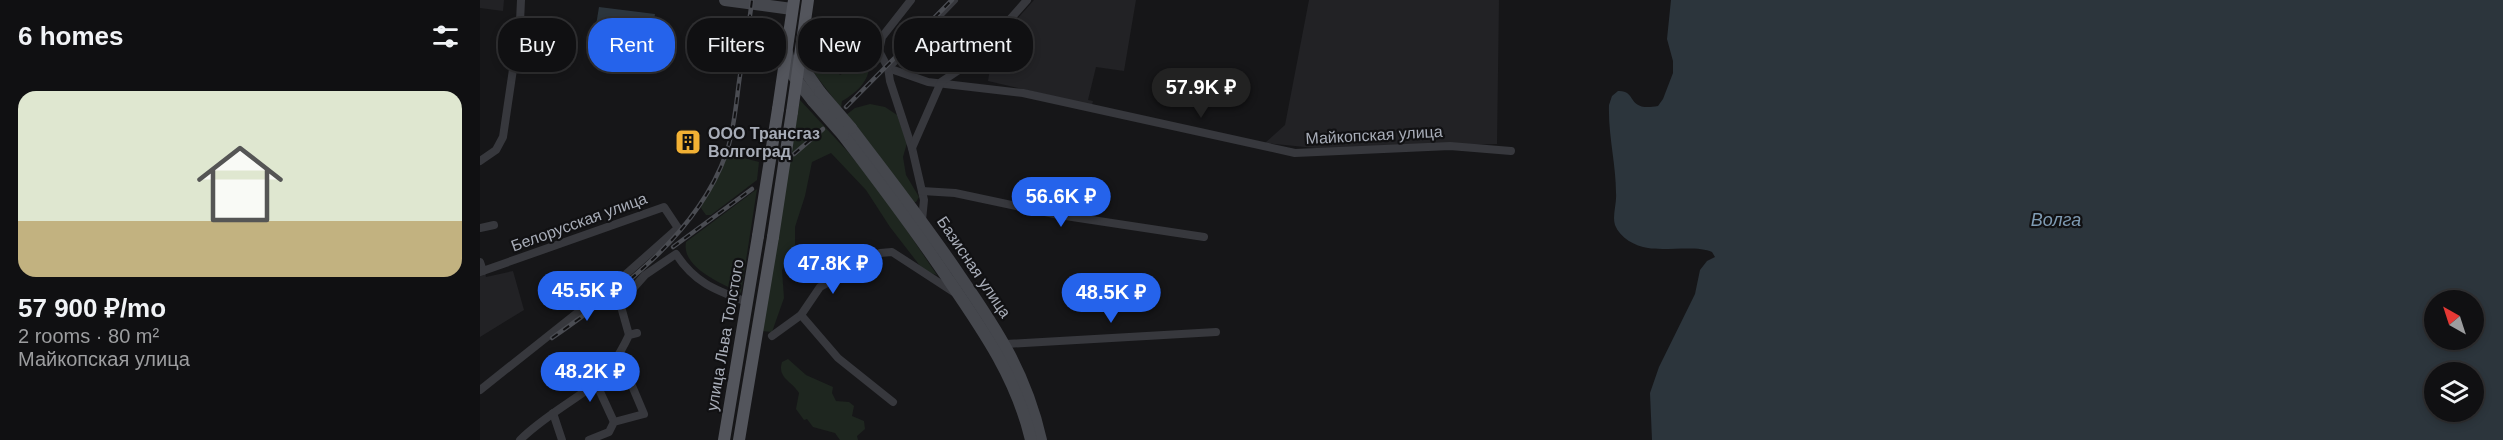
<!DOCTYPE html>
<meta charset="utf-8">
<style>
body{margin:0;font-family:Helvetica,sans-serif;background:#1e1e20;color:#f1f3f6;height:100vh;display:flex;flex-direction:column;font-size:22px;white-space:nowrap}
*{box-sizing:border-box;margin:0}
p{font-size:20px;color:#9c9d9f}
.icon{flex:none;width:33px;height:33px;fill:none;stroke:currentColor;stroke-width:2;stroke-linecap:round;stroke-linejoin:round}
.map{position:relative;flex:1;overflow:hidden}
.drawer{display:flex;flex-direction:column;background:#101012;width:480px}
.drawer>*{flex:none}
.banner{position:absolute;left:18px;top:18px;width:570px;height:54px;display:flex;gap:12px}
.needle{width:39px;rotate:321deg}
.fabs{position:absolute;left:1944px;top:290px;display:grid;gap:12px}
.fabs a{display:grid;place-items:center;width:60px;height:60px;border-radius:50%;background:#101012;box-shadow:0 3px 9px #0003,0 0 0 2px #303032;font-size:30px}
.price{position:absolute;translate:-50% -51px;padding:0 14px;border-radius:21px;background:#2563eb;color:#fff;font-size:20px;line-height:39px;filter:drop-shadow(0 2px 3px #0008)}
.price::after{content:'';position:absolute;left:50%;top:36px;width:18px;height:14px;margin-left:-9px;background:inherit;clip-path:polygon(0 0,100% 0,50% 100%)}
.price.active{background:#222;color:#fff}
ul{padding:0;list-style:none}
li{display:grid;align-content:center;gap:12px;height:318px;padding:0 18px}
li span{display:grid;place-items:center;height:186px;border-radius:18px;color:#555}
li>.icon{margin-inline-start:auto}
span .icon{width:108px;height:108px;fill:#fffc;stroke-width:1}
li b{font-size:26px}
h2{display:flex;justify-content:space-between;align-items:center;height:72px;padding:0 18px;font-size:26px}
.tag{padding:0 21px;border-radius:24px;background:#101012;box-shadow:0 3px 9px #0003,0 0 0 2px #303032;font-size:21px;line-height:54px}
.tag.active{background:#2563eb;color:#fff}
main{display:flex;flex:1;min-height:0}
.map>svg:first-child{display:block}
.built{fill:#222225}
.green{fill:#1e261f}
.water{fill:#2c353c;fill-rule:evenodd}
.lines{fill:none;stroke-linecap:round;stroke-linejoin:round}
.street{stroke:#37383d;stroke-width:8}
.secondary{stroke:#45474d;stroke-width:12}
.primary{stroke:#53555c;stroke-width:12}
.rail-casing{stroke:#4a4c52;stroke-width:4.5}
.rail{stroke:#111113;stroke-width:2;stroke-dasharray:7;stroke-linecap:butt}
.secondary-bridge{stroke:#45474d;stroke-width:12}
.primary-bridge{stroke:#53555c;stroke-width:12}
.labels{text-anchor:middle;dominant-baseline:central;stroke-width:4.5;stroke-linejoin:round;paint-order:stroke}
.poi-label{font-size:16px;font-weight:bold;fill:#a8adb8;stroke:#111113;text-anchor:start}
.street-label{font-size:16px;fill:#a8adb8;stroke:#111113}
.water-label{font-size:18px;font-style:italic;fill:#7f9bb3;stroke:#111113}
</style>
<main>
<section class="drawer">
<h2>6 homes<svg class="icon" aria-label="filters" viewBox="0 0 24 24"><path d="M4 7h16M4 17h16"/><circle cx="9" cy="7" r="2"/><circle cx="15" cy="17" r="2"/></svg></h2>
<ul>
<li><span style="background:linear-gradient(#dfe7d0 70%,#c2b280 0)"><svg class="icon" aria-label="home" viewBox="0 0 24 24"><path d="M3 11l9-7 9 7M6 9v11h12V9"/></svg></span><div><b>57 900 ₽/mo</b><p>2 rooms · 80 m²</p><p>Майкопская улица</p></div></li>
</ul>
</section>
<div class="map">
<svg width="2023" height="440" viewBox="0 0 2023 440">
<rect width="100%" height="100%" fill="#161618"/>
<!-- built -->
<g class="built">
<polygon points="0,0 24,0 23,11 0,8"/>
<polygon points="554,0 656,0 644,71 616,67 608,100 613,101 612,105 508,81 514,45"/>
<polygon points="829,0 1019,0 1017,144 845,149 785,143 805,125"/>
<polygon points="33,271 44,310 0,337 0,275 5,273 6,277"/>
</g>
<!-- green -->
<g class="green">
<path d="M 398,55 L 401,62 L 389,68 C 388,82 375,94 362,101 L 361,108 L 334,73 L 339,68 L 348,66 L 352,70 L 352,74 L 356,71 L 360,75 L 364,73 L 369,65 L 382,65 L 380,60 L 383,58 L 386,61 L 390,56 Z"/>
<polygon points="320,100 369,153 407,201 457,275 444,271 410,227 386,190 351,153 332,162 325,196 315,227 315,250 302,270 304,298 292,332 281,331"/>
<polygon points="390,104 405,107 417,115 427,143 423,157 426,175 439,197 436,202 433,202 366,115 375,108"/>
<polygon points="250,151 261,153 264,158 279,162 277,180 231,215 226,215 221,208 222,205"/>
<path d="M 277,189 L 261,293 C 243,284 201,268 206,242 Z"/>
<path d="M 308,359 L 326,375 L 353,387 L 352,393 L 356,401 L 369,402 L 374,406 L 372,416 L 384,421 L 385,429 L 377,436 L 378,440 L 360,440 L 355,433 L 333,427 L 327,419 L 324,420 L 316,409 L 319,393 C 312,381 297,378 302,362 Z"/>
</g>
<!-- water -->
<g class="water">
<path d="M 1191,0 L 2023,0 L 2023,440 L 1172,440 L 1170,393 L 1179,367 L 1215,294 L 1220,270 L 1227,261 L 1235,257 L 1232,252 C 1218,245 1186,251 1168,248 C 1155,246 1140,238 1135,225 C 1132,216 1137,203 1136,193 C 1136,164 1128,135 1129,105 L 1132,96 L 1138,91 C 1158,90 1145,112 1178,106 L 1183,99 L 1193,73 L 1193,61 L 1187,39 ZM 1954,300 L 1994,300 L 1994,339 L 1954,339 ZM 1954,372 L 1994,372 L 1994,411 L 1954,411 Z"/>
<polygon points="119,7 175,14 165,71 110,62"/>
</g>
<g class="lines">
<!-- street -->
<g class="street">
<polyline points="431,0 402,37 399,51 408,68 448,82 543,93 815,153 970,146 1031,151"/>
<polyline points="408,68 410,81 432,148 444,200 442,220 438,222"/>
<polyline points="408,68 474,0"/>
<polyline points="432,148 461,82 494,60 547,0"/>
<polyline points="0,161 16,150 23,137 40,22 41,0"/>
<polyline points="442,191 475,193 579,215 724,237"/>
<polyline points="0,228 14,225"/>
<polyline points="0,262 3,271"/>
<polyline points="0,272 184,207 198,228 145,275 0,390"/>
<path d="M 149,335 L 140,303 L 165,275 L 196,254 C 215,283 235,290 267,302"/>
<polyline points="292,336 321,315"/>
<polyline points="526,344 736,332"/>
<polyline points="116,383 134,422"/>
<polyline points="413,402 358,358 321,315 340,287 400,253 412,252 475,293"/>
<polyline points="73,413 82,440"/>
<path d="M 40,440 C 62,418 90,403 115,384 C 130,371 141,352 149,335 L 157,333"/>
<polyline points="109,440 129,432 134,422 164,414 139,355"/>
</g>
<!-- secondary -->
<g class="secondary">
<polyline points="245,0 312,9"/>
<polyline points="307,52 312,74 333,101"/>
<polyline points="321,53 326,72 340,92"/>
<path d="M 371,128 C 408,177 446,225 480,276 C 518,331 546,374 561,440"/>
<path d="M 363,135 C 399,182 435,230 468,279 C 503,330 537,379 551,440"/>
</g>
<!-- primary -->
<g class="primary">
<polyline points="298,109 314,0"/>
<polyline points="312,112 328,0"/>
<polyline points="244,440 278,236"/>
<polyline points="259,440 293,237"/>
</g>
<!-- rail casing -->
<g class="rail-casing">
<g id="rail">
<polyline points="366,107 472,0"/>
<polyline points="314,154 343,129"/>
<polyline points="193,247 272,189"/>
<path d="M 72,338 C 140,290 217,235 246,154 C 254,131 256,105 259,82 C 263,55 269,27 272,0"/>
</g>
</g>
<!-- rail -->
<use href="#rail" class="rail"/>
<!-- secondary-bridge -->
<g class="secondary-bridge">
<polyline points="340,92 371,128"/>
<polyline points="333,101 363,135"/>
</g>
<!-- primary-bridge -->
<g class="primary-bridge">
<polyline points="278,236 298,109"/>
<polyline points="293,237 312,112"/>
</g>
</g>
<!-- icons -->
<defs>
<g id="building-square" transform="scale(1.35)"><rect x="-9" y="-9" width="18" height="18" rx="4" fill="#f2b134" stroke="#111113"/><path d="M-4-6H4V6H1V3H-1V6H-4ZM-2.5-4.3h1.7v1.8h-1.7ZM.8-4.3h1.7v1.8H.8ZM-2.5-1h1.7V.8h-1.7ZM.8-1h1.7V.8H.8Z" fill="#111"/></g>
</defs>
<g fill-rule="evenodd">
<use href="#building-square" x="208" y="142"/>
</g>
<g class="labels">
<!-- poi labels -->
<g class="poi-label">
<text x="228" y="133">ООО Трансгаз<tspan x="228" dy="18">Волгоград</tspan></text>
</g>
<!-- street labels -->
<g class="street-label">
<text transform="translate(894 135) rotate(-3)">Майкопская улица</text>
<text transform="translate(99 222) rotate(-20)">Белорусская улица</text>
<text transform="translate(494 267) rotate(56)">Базисная улица</text>
<text transform="translate(245 335) rotate(-80)">улица Льва Толстого</text>
</g>
<!-- water labels -->
<g class="water-label">
<text x="1576" y="220">Волга</text>
</g>
</g>
</svg>
<div class="fabs">
<a><svg class="needle" viewBox="-14 -14 28 28"><path d="M0-13l5 13h-10z" fill="#e53935"/><path d="M0 13l5-13h-10z" fill="#9c9d9f"/></svg></a>
<a><svg class="icon" aria-label="layers" viewBox="0 0 24 24"><path d="M12 4l9 5-9 5-9-5zM3 14l9 5 9-5"/></svg></a>
</div>
<b class="price active" style="left:721px;top:119px">57.9K ₽</b>
<b class="price" style="left:581px;top:228px">56.6K ₽</b>
<b class="price" style="left:353px;top:295px">47.8K ₽</b>
<b class="price" style="left:107px;top:322px">45.5K ₽</b>
<b class="price" style="left:631px;top:324px">48.5K ₽</b>
<b class="price" style="left:110px;top:403px">48.2K ₽</b>
<div class="banner">
<a class="tag">Buy</a>
<a class="tag active">Rent</a>
<a class="tag">Filters</a>
<a class="tag">New</a>
<a class="tag">Apartment</a>
</div>
</div>
</main>
